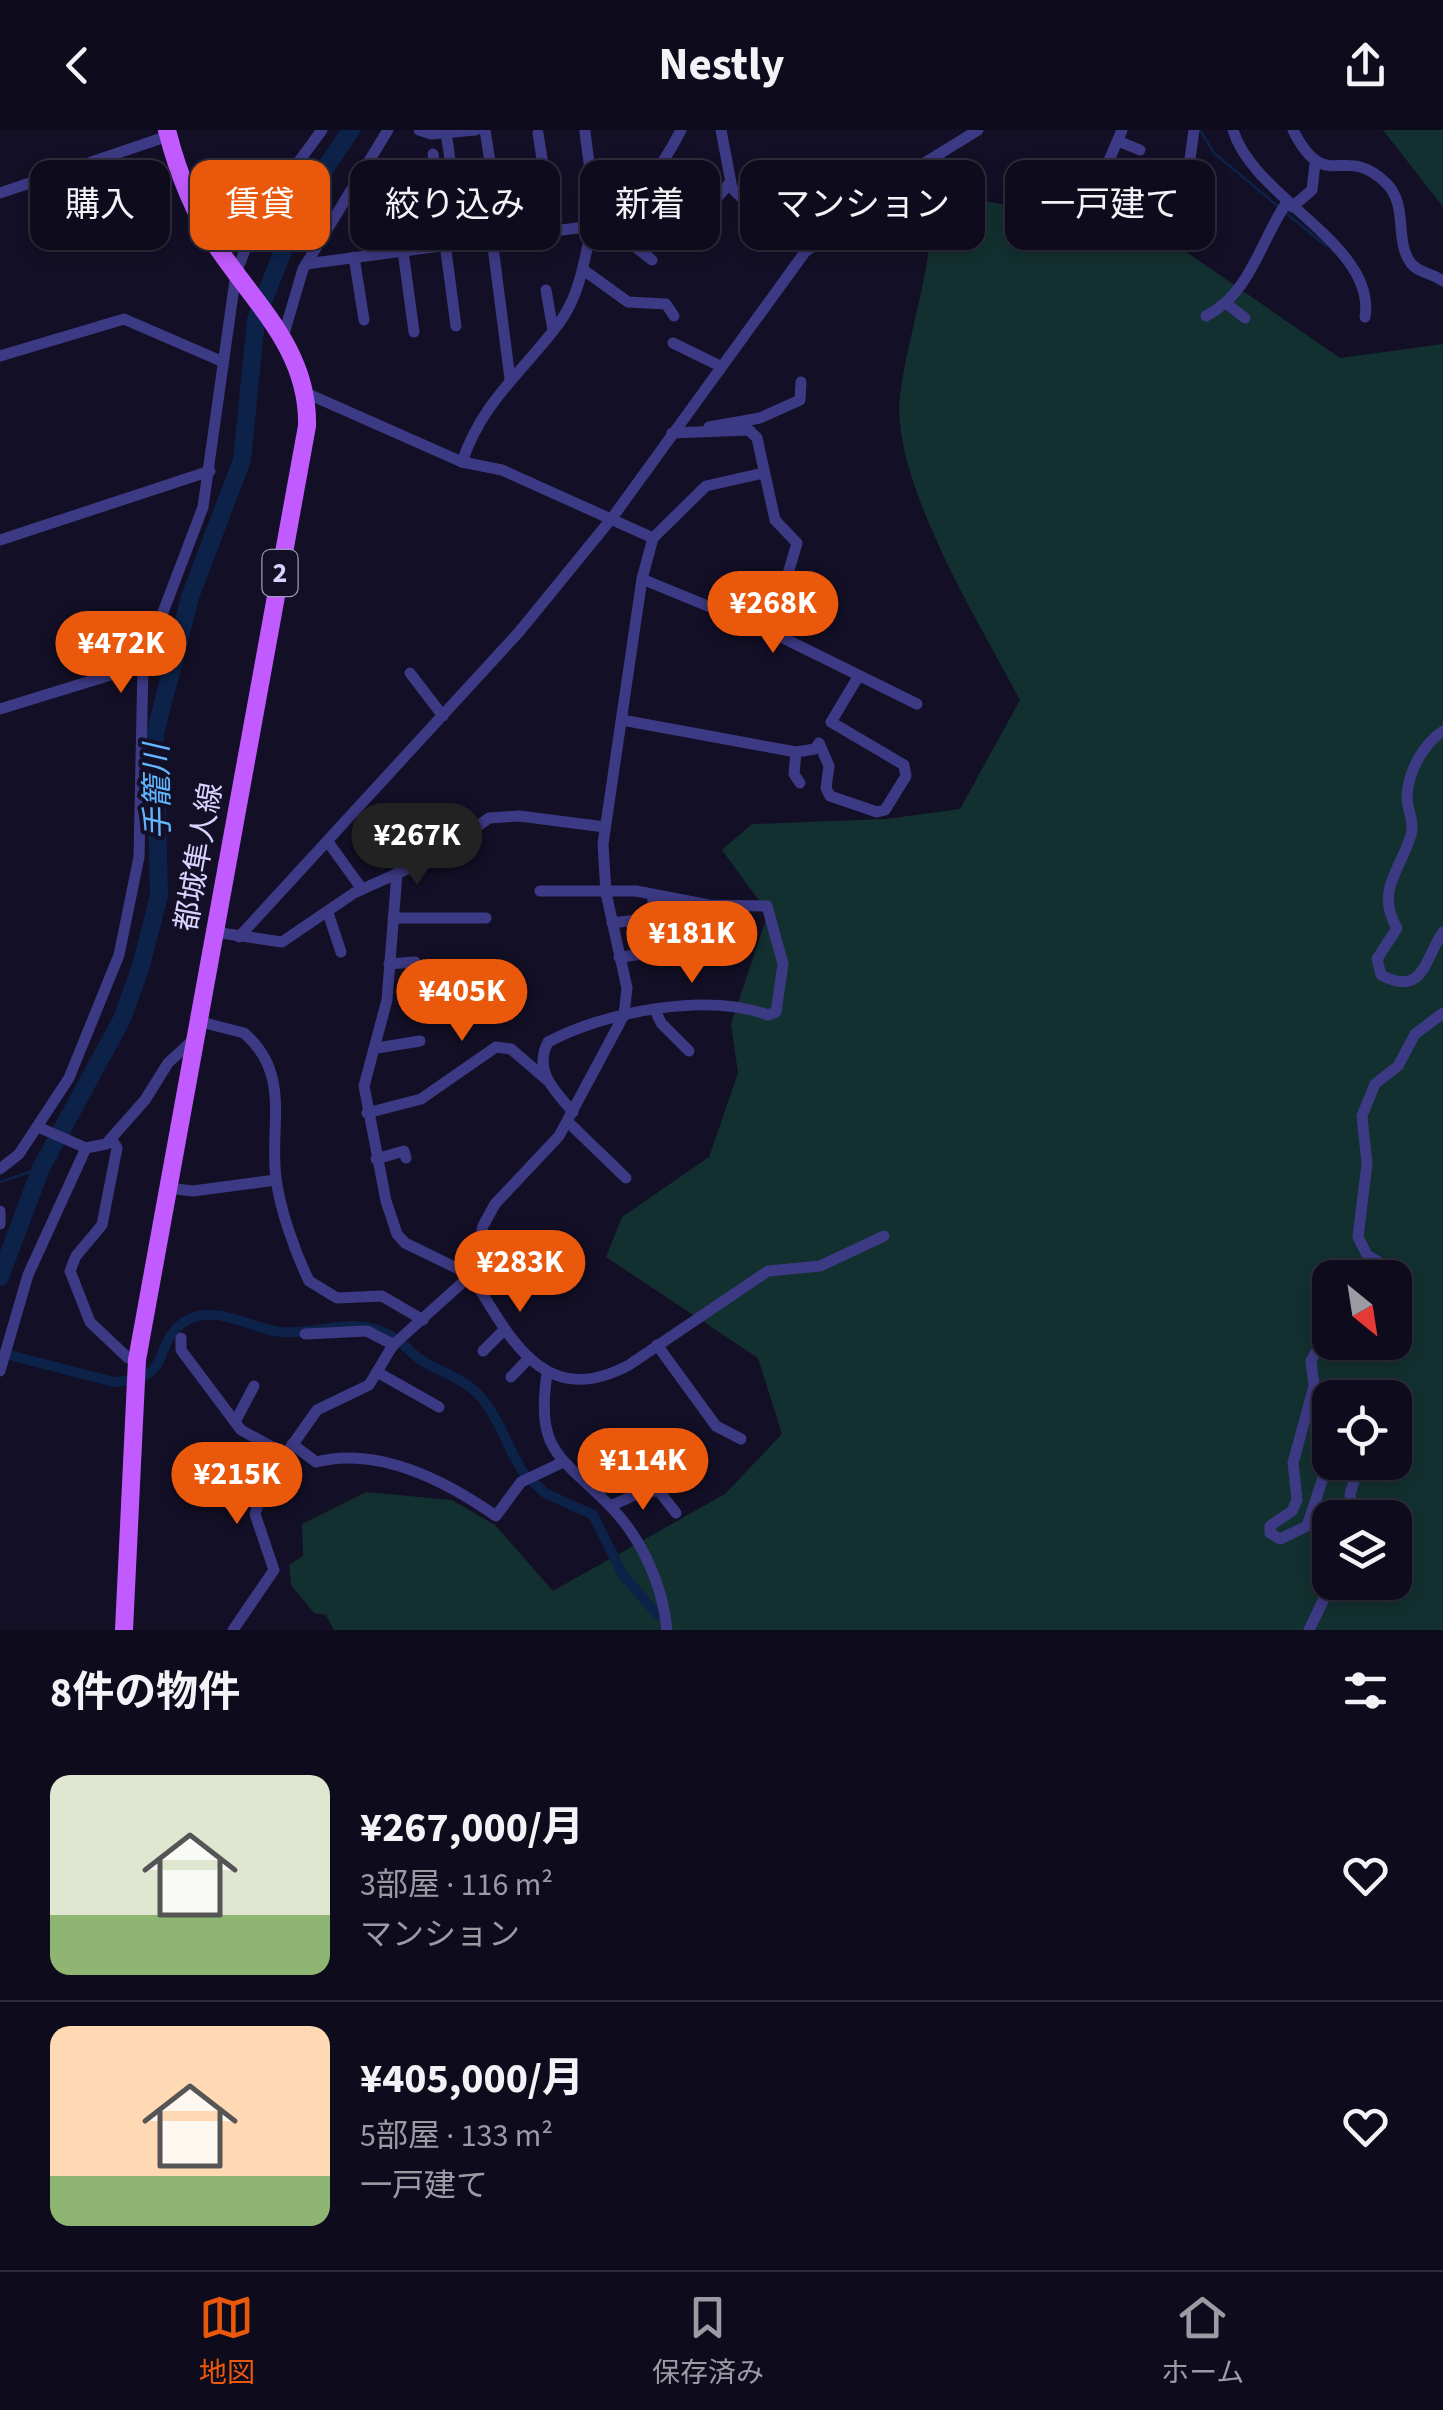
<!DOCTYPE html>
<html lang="ja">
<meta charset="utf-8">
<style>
body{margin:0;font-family:"Source Sans 3","Noto Sans JP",sans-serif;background:#1c1929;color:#f1f3f6;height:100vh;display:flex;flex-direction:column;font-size:38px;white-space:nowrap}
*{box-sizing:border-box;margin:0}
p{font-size:32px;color:#9b9ba3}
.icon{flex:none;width:55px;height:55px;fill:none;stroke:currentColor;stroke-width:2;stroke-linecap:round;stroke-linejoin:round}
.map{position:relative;height:1500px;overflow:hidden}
.details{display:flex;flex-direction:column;background:#0e0b1c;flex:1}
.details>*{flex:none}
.banner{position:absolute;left:30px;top:30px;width:1385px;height:90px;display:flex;gap:20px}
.needle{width:65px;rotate:150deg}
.controls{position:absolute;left:1312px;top:1130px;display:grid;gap:20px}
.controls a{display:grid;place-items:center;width:100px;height:100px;border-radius:20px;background:#0e0b1c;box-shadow:0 5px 15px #0003,0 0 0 2px #2e2b3b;font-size:50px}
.price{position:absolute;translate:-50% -85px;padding:0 22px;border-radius:35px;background:#ea580c;color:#fff;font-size:32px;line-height:65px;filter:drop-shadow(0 2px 5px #0008)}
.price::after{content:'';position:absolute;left:50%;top:60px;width:30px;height:22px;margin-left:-15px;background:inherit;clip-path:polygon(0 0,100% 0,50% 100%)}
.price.selected{background:#222;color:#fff}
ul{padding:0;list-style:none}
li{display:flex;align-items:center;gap:30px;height:250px;padding:0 50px}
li+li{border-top:2px solid #2e2b3b}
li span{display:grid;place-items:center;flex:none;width:280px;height:200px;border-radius:20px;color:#555}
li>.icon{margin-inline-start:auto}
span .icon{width:120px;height:120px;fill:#fffc;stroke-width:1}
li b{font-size:42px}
h2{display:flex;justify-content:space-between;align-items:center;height:120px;padding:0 50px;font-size:42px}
.pill{padding:0 35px;border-radius:20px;background:#0e0b1c;box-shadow:0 5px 15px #0003,0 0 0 2px #2e2b3b;font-size:35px;line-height:90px}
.pill.selected{background:#ea580c;color:#fff}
header{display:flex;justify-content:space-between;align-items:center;height:130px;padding:0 50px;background:#0e0b1c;font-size:45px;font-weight:700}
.dock{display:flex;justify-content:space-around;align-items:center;height:140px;border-top:2px solid #2e2b3b;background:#0e0b1c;font-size:28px;color:#9b9ba3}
.dock a{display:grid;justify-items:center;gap:5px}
.dock .selected{color:#ea580c}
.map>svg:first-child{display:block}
.green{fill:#12302f;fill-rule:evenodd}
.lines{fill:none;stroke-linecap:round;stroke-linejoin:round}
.stream{stroke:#0c2248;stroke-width:2.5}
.canal{stroke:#0c2248;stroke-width:10}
.river{stroke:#0c2248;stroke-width:18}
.street{stroke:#3d3a85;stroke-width:11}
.primary{stroke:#c25bff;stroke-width:18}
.labels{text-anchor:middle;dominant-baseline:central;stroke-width:8;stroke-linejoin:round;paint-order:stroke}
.shield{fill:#130f26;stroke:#9e99be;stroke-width:2.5}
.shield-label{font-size:28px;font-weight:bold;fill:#d9d4ff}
.street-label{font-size:30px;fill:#d9d4ff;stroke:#130f26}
.water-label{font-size:32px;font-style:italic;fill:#62b6ff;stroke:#130f26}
</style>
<header><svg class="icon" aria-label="back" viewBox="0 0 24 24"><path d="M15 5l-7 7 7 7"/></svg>Nestly<svg class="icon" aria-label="share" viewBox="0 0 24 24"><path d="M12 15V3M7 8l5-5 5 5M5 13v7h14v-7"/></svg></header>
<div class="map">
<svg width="1443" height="1500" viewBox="0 0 1443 1500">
<rect width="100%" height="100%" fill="#130f26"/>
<!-- green -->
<g class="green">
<polygon points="1383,0 1443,0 1443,77"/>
<path d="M 985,71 L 1156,101 L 1340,228 L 1443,214 L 1443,1500 L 334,1500 L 326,1485 L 314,1483 L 291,1455 L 289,1435 L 303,1426 L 302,1394 L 366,1362 L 452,1370 L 495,1395 L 553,1461 L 725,1364 L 782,1304 L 758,1228 L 606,1127 L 622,1087 L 709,1027 L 738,943 L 731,894 L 768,783 L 722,720 L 752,694 L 886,689 L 960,679 L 1020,570 C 980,494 890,350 900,265 C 908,204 930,147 932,84 ZM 1330,1148 L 1395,1148 L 1395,1212 L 1330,1212 ZM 1330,1268 L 1395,1268 L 1395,1332 L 1330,1332 ZM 1330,1388 L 1395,1388 L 1395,1452 L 1330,1452 Z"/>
</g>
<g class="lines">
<!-- stream -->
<g class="stream">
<polyline points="1200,0 1214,23 1279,77"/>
<polyline points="1285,82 1326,116"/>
<polyline points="0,1052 41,1038"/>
</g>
<!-- canal -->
<g class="canal">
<path d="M 403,1214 C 425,1239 446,1239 470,1257 C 497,1277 506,1318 525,1345"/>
<path d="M 9,1225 L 114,1252 C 176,1249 150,1216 184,1192 C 213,1172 252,1199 281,1202 C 320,1205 356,1184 393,1207"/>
<polyline points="531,1350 545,1363 593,1385 623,1445 658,1485"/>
</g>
<!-- river -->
<polyline class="river" points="0,1147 41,1038 122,889 141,836 159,766 155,604 190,467 242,330 256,190 284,118 322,43 351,0"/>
<!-- street -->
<g class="street">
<polyline points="419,0 431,4 476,0"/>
<polyline points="485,0 502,108"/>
<polyline points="721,0 732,58 757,83 811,118"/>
<path d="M 1233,0 C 1253,68 1377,115 1365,187"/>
<path d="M 1293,0 C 1326,66 1343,12 1385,52 C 1409,74 1394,108 1410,132 C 1417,143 1433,143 1443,151"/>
<polyline points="446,2 462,113"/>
<polyline points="585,2 597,94"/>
<polyline points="538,3 553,101"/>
<polyline points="1118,11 1140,20"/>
<polyline points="433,24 456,196"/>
<polyline points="244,40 237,50 269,73"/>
<polyline points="392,40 414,202"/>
<polyline points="1168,55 1189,36 1194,0"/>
<polyline points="0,63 168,6"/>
<polyline points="1292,77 1312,60 1315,34"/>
<polyline points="604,92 652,130"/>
<polyline points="692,96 729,54"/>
<polyline points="492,109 510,249"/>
<polyline points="1119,116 1088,80 1122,0"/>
<polyline points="354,127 364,190"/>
<polyline points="306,134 592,96"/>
<polyline points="585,141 628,172 666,174 674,186"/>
<polyline points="546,160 553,200"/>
<polyline points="1227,174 1245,188"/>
<path d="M 1206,186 C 1251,163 1260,111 1287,72"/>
<polyline points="283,207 303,139 388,0"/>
<polyline points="673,213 720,236"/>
<polyline points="0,226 124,189 221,231"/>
<polyline points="709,297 760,288 800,270 801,252"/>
<polyline points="672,303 749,300 757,308 775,390 797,413 771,502"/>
<path d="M 462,332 C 483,270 523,242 560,192 C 581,162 584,130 592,96 C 631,80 662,38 681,0"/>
<polyline points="653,408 706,356 763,343"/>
<polyline points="0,410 210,341"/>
<polyline points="642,449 771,502 917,574"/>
<polyline points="410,543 443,586"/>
<polyline points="0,579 143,535"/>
<polyline points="622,590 796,622 815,619 819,613 829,636 826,658 830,666 877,682 885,680 906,646 904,635 831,592 858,547"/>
<path d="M 1443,601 C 1423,614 1408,642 1407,667 C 1407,680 1415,692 1411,705 C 1400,741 1375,761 1397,798 L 1377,829 L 1381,845 C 1424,868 1425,827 1443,802"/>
<polyline points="796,622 794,644 800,653"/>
<polyline points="328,712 362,759"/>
<polyline points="397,743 387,870 364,956 386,1071 397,1104 405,1113 471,1145 510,1142"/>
<path d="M 540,761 L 636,761 L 709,775 L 767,776 L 783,834 L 776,882 L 768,885 C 705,862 606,882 548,912 C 533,941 555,961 573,982"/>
<polyline points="328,783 341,822"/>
<polyline points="393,788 486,788"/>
<polyline points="612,793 653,788"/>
<polyline points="214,802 282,812 354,763 438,725 489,688 519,686 605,697"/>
<polyline points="653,803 653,765"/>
<polyline points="239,807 519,502 612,388 805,122 905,45 978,0"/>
<polyline points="619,827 645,824"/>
<polyline points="389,834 415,832"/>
<polyline points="656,882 661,893 689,921"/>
<path d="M 197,891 L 244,903 C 292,944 269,997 276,1048 C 280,1080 295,1122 309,1151 L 337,1168 L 382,1166 L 423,1190"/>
<polyline points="377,918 420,911"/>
<polyline points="367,983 421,969 496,917 511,919 546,949"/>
<polyline points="568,992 626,1048"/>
<polyline points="38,997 86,1018 106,1014 145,970 168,933 193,910"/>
<polyline points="112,1010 117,1018 102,1095 76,1126 70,1141 90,1192 128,1228 137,1230"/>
<polyline points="376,1029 404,1021 406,1028"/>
<polyline points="0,1039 19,1024 69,948 119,825 139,727 143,535 203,377 236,143 258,87 322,0"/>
<polyline points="167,1058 193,1061 276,1050"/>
<polyline points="0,1081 0,1094"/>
<path d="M 471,1145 C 510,1208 544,1281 629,1235 L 768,1141 L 820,1136 L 884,1106"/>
<polyline points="1330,1196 1311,1231 1314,1256 1293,1333 1297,1370 1292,1381 1270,1396 1270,1403 1280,1409 1307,1396 1324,1345 1333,1332"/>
<polyline points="1395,1196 1407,1190 1402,1153 1395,1142 1367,1125 1358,1107 1367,1034 1362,986 1375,954 1398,936 1415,904 1443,883"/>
<polyline points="305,1204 367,1201 394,1215"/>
<polyline points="181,1208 181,1220 241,1300 285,1324"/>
<polyline points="657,1215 716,1296 741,1309"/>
<polyline points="483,1221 504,1200"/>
<polyline points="0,1241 28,1145 86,1018"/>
<polyline points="377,1242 439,1277"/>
<path d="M 547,1244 C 535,1322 561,1326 609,1375 C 641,1407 663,1455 667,1500"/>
<polyline points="511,1247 528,1229"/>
<polyline points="235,1292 254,1256"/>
<path d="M 292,1314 L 316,1332 C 378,1316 446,1351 496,1386 L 521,1352 L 561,1333"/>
<polyline points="610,1376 642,1362 659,1361 676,1383"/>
<polyline points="1352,1388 1350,1364 1360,1332"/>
<polyline points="233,1500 274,1440 255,1384 265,1354 317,1280 369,1255 393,1215 471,1145 483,1096 495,1074 559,1006 624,885 627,858 606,763 603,714 642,449 653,408 502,340 462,332 306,263"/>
<polyline points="1309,1500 1332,1452"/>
</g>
<!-- primary -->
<path class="primary" d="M 124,1500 L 137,1230 L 307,296 C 309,220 254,173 215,114 C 192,79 177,40 167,0"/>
</g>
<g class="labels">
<!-- shield labels -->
<rect class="shield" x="262.5" y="420" width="35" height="46" rx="8"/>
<g class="shield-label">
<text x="280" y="443">2</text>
</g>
<!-- street labels -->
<g class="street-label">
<text transform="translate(199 727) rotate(-80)">都城隼人線</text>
</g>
<!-- water labels -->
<g class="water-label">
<text transform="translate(158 662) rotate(-91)">手籠川</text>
</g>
</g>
</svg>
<div class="controls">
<a><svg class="needle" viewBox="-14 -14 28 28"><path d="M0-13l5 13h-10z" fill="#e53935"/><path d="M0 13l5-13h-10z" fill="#9b9ba3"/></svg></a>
<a><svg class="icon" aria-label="locate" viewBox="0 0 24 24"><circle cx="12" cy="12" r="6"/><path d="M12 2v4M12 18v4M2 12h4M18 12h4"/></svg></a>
<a><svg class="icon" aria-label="layers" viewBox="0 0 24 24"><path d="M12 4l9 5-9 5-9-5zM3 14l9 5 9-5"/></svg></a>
</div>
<b class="price" style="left:773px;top:526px">¥268K</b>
<b class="price" style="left:121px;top:566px">¥472K</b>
<b class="price selected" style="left:417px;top:758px">¥267K</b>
<b class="price" style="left:692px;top:856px">¥181K</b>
<b class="price" style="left:462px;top:914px">¥405K</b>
<b class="price" style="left:520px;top:1185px">¥283K</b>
<b class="price" style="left:643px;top:1383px">¥114K</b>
<b class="price" style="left:237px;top:1397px">¥215K</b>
<div class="banner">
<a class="pill">購入</a>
<a class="pill selected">賃貸</a>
<a class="pill">絞り込み</a>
<a class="pill">新着</a>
<a class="pill">マンション</a>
<a class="pill">一戸建て</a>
</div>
</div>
<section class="details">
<h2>8件の物件<svg class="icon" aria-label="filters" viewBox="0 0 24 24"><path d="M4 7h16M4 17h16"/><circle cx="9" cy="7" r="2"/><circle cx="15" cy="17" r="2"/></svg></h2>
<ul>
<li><span style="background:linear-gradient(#dfe7d0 70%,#8fb573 0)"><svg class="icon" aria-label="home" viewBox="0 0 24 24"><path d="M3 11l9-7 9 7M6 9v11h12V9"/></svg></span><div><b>¥267,000/月</b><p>3部屋 · 116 m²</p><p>マンション</p></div><svg class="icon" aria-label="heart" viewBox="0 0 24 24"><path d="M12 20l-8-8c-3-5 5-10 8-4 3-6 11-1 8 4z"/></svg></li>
<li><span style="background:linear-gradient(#ffd9b3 75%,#8fb573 0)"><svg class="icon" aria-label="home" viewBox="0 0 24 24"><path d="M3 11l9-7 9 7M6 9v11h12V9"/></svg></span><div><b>¥405,000/月</b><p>5部屋 · 133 m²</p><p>一戸建て</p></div><svg class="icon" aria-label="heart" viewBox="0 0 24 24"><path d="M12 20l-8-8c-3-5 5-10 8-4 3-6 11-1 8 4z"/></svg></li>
</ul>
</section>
<nav class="dock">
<a class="selected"><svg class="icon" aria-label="map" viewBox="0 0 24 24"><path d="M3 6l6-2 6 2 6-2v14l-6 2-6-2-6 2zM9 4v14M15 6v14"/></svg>地図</a>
<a><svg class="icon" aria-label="saved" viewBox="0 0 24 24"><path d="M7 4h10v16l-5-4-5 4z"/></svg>保存済み</a>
<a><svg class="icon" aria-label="home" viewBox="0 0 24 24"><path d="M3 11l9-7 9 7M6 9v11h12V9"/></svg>ホーム</a>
</nav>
